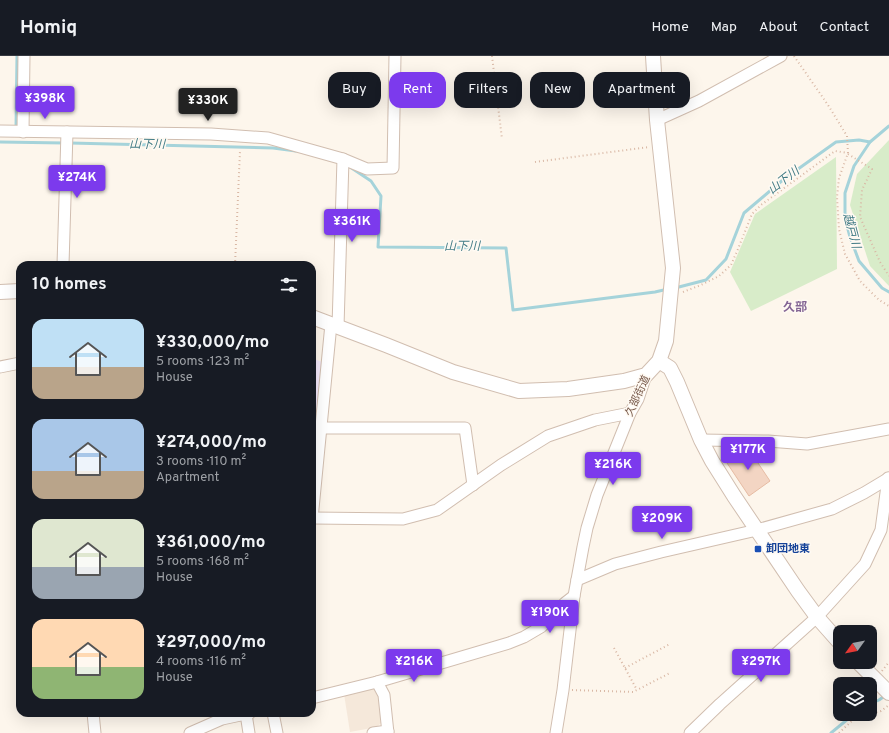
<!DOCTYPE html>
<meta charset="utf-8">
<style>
body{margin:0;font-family:Overpass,"Noto Sans JP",sans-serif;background:#242831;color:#f1f3f6;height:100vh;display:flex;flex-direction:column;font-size:15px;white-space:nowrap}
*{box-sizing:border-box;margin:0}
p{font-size:13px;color:#9ea1a6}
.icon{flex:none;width:22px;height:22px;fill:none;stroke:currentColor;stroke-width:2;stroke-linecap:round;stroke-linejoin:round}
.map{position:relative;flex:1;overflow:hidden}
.drawer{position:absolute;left:16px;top:205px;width:300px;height:456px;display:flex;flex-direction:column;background:#171b24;border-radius:12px;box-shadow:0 4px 16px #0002}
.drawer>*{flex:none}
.top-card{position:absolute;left:328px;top:16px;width:380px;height:36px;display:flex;gap:8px}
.needle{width:26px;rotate:237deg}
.fabs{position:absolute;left:833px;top:569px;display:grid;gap:8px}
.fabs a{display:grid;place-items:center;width:44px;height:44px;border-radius:8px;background:#171b24;box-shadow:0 4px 16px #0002;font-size:20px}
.price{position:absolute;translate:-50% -34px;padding:0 9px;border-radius:4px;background:#7c3aed;color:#fff;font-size:13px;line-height:26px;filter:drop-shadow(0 1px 2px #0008)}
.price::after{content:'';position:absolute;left:50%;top:24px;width:12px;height:9px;margin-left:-6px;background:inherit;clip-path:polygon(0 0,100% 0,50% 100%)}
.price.selected{background:#222;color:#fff}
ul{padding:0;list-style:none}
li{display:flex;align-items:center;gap:12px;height:100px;padding:0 16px}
li span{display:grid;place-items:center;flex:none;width:112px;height:80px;border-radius:12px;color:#555}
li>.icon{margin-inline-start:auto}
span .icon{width:48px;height:48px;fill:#fffc;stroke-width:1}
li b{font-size:17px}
h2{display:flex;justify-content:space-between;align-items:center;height:48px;padding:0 16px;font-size:17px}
.chip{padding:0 14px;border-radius:12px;background:#171b24;box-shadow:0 4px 16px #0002;font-size:14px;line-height:36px}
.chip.selected{background:#7c3aed;color:#fff}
header{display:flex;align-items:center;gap:24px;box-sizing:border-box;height:56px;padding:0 20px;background:#171b24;border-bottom:1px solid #363941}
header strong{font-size:19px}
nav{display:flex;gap:22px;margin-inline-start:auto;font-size:14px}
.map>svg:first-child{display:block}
.residential{fill:#f5e8da}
.education{fill:#f3e8fa}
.green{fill:#d8ecc9}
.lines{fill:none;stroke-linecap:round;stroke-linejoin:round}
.stream{stroke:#a5d3da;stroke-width:3}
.building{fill:#f3d5c3;stroke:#e6bba3}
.minor-casing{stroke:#d1beb0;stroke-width:13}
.tertiary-casing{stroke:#d1beb0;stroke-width:16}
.path{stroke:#d9b8a5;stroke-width:2;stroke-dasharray:1 3;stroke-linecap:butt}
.minor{stroke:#fff;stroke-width:11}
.tertiary{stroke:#fff;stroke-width:14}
.transit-dot{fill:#1a4fb4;stroke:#fffaf3;stroke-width:1.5}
.labels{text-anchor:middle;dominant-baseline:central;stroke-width:3;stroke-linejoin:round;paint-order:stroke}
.street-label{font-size:11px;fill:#7a5c4d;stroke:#fffaf3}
.transit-label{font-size:11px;font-weight:bold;fill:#164399;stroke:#fffaf3;text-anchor:start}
.water-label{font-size:12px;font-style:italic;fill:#437c86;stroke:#fffaf3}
.neighbourhood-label{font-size:12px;font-weight:bold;fill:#846695;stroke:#fffaf3}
</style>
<header>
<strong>Homiq</strong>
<nav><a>Home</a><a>Map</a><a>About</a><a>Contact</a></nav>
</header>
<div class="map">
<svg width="889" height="677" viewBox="0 0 889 677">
<rect width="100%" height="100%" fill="#fdf6ec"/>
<!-- residential -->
<polygon class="residential" points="372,632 376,634 379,641 381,667 377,671 350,676 344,638"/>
<!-- education -->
<polygon class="education" points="312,302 322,306 312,398"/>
<!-- green -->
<g class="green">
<polygon points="889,84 889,230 870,210 850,149 857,118"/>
<polygon points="836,101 837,213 751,255 730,216 755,158"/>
</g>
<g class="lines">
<!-- stream -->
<g class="stream">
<polyline points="889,70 870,86 854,110 845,137 845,162 850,181 859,205 882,232 889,236"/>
<polyline points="16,72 17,0"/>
<polyline points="0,86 64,87"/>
<polyline points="70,87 273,92 296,95"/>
<polyline points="350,111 371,125 381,140 378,191 506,192 513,254 655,236 668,233"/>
<polyline points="675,232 706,224 726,203 744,157 784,123 836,86 859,84 870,86"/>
<polyline points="870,648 879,644 886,639"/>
<polyline points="831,677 854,658"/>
</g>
</g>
<!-- building -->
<polygon class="building" points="743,392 748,392 770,425 749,440 725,404"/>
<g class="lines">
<!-- minor casing -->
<g class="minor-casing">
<g id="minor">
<polyline points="657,64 699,45 781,0"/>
<polyline points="0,75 211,78 268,82 343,103 367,113 393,112 395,0"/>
<polyline points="23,76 24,0"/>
<polyline points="63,209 67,76"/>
<polyline points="338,271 343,103"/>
<polyline points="0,311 20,307"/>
<polyline points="321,372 465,372 473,429"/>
<polyline points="701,384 768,385 807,388 889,373"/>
<polyline points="312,462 403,463 437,454 501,409 548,380 595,364 630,357"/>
<polyline points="312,463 331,268"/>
<polyline points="577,524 615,508 661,496 757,474 832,453 864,437 889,422"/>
<polyline points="377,626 384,639 388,677"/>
<polyline points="312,642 377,626 509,587 524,581 541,571 565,547 574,540"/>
<polyline points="93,657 95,677"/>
<polyline points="273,657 277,677"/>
<polyline points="246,658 249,677"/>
<polyline points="190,677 222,663 250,657"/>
<polyline points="373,677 388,675"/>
<polyline points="556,677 563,634 574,540 583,491 587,472 597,439 630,357 638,343 646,319"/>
<polyline points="690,677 720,648 817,561 865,508 881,474 888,422"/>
</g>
</g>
<!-- tertiary casing -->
<g class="tertiary-casing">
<g id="tertiary">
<polyline points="0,236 20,235"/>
<polyline points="312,261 386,289 453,316 519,335 568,333 624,325 646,319 659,305 666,285 673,212 657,64 653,0"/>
<polyline points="659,305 670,312 677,326 701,384 712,405 734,440 798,535 817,561 840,587"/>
<polyline points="858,606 889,637"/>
</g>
</g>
<!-- path -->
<g class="path">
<polyline points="492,0 502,83"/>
<polyline points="794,0 828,49 847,80 848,97 839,122 837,141 839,173 845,198 860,225 879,244 889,250"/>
<polyline points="848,98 872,113 862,134 860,161 880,206 889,220"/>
<polyline points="535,106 649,91"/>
<polyline points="235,209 240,95"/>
<polyline points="683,236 701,229 719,220 731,209 738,193 752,158 761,149 835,95 848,97"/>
<polyline points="614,592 637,634"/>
<polyline points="625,612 670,588"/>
<polyline points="882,615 889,606"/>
<polyline points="572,634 633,636 670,617"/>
<polyline points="839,677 855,662 881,655 889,649"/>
</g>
<!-- minor -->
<use href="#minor" class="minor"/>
<!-- tertiary -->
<use href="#tertiary" class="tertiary"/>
</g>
<!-- markers -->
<rect class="transit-dot" x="754" y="489" width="8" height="8" rx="2"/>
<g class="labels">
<!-- street labels -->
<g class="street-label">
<text transform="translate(638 340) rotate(-65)">久部街道</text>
</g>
<!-- transit labels -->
<g class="transit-label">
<text x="766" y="493">卸団地東</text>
</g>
<!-- water labels -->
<g class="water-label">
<text transform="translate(147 89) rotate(1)">山下川</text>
<text transform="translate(784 125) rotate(-38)">山下川</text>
<text transform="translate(851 175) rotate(75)">越戸川</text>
<text x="462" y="191">山下川</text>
</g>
<!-- neighbourhood labels -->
<g class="neighbourhood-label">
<text x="795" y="252">久部</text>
</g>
</g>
</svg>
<div class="fabs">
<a><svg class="needle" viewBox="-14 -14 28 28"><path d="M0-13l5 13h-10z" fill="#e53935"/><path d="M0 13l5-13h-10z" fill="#9ea1a6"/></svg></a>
<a><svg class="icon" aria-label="layers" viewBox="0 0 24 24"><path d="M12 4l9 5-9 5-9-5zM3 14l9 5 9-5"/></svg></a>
</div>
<b class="price" style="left:45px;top:64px">¥398K</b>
<b class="price selected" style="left:208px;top:66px">¥330K</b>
<b class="price" style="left:77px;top:143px">¥274K</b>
<b class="price" style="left:352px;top:187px">¥361K</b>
<b class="price" style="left:748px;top:415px">¥177K</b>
<b class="price" style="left:613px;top:430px">¥216K</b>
<b class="price" style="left:662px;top:484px">¥209K</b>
<b class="price" style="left:550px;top:578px">¥190K</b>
<b class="price" style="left:414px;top:627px">¥216K</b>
<b class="price" style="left:761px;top:627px">¥297K</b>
<div class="top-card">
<a class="chip">Buy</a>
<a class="chip selected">Rent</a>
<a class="chip">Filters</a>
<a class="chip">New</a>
<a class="chip">Apartment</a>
</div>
<section class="drawer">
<h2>10 homes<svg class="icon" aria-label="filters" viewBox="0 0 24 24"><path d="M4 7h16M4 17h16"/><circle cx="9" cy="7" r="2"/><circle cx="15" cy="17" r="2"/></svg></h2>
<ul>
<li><span style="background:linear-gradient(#bfe0f5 60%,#b9a48a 0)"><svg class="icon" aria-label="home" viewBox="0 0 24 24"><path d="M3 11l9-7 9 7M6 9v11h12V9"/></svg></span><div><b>¥330,000/mo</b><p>5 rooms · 123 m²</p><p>House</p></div></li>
<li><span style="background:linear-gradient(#a9c7e8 65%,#b9a48a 0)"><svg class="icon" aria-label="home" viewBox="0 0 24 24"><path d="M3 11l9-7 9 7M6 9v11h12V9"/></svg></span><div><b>¥274,000/mo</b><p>3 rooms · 110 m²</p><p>Apartment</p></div></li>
<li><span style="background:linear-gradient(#dfe7d0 60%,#9aa5b1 0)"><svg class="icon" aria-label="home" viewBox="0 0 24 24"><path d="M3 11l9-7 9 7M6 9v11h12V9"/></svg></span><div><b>¥361,000/mo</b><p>5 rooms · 168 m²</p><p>House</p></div></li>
<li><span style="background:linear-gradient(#ffd9b3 60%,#8fb573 0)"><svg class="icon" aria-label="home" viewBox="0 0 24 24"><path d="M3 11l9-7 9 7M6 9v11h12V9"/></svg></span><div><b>¥297,000/mo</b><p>4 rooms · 116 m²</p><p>House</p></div></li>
</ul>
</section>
</div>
